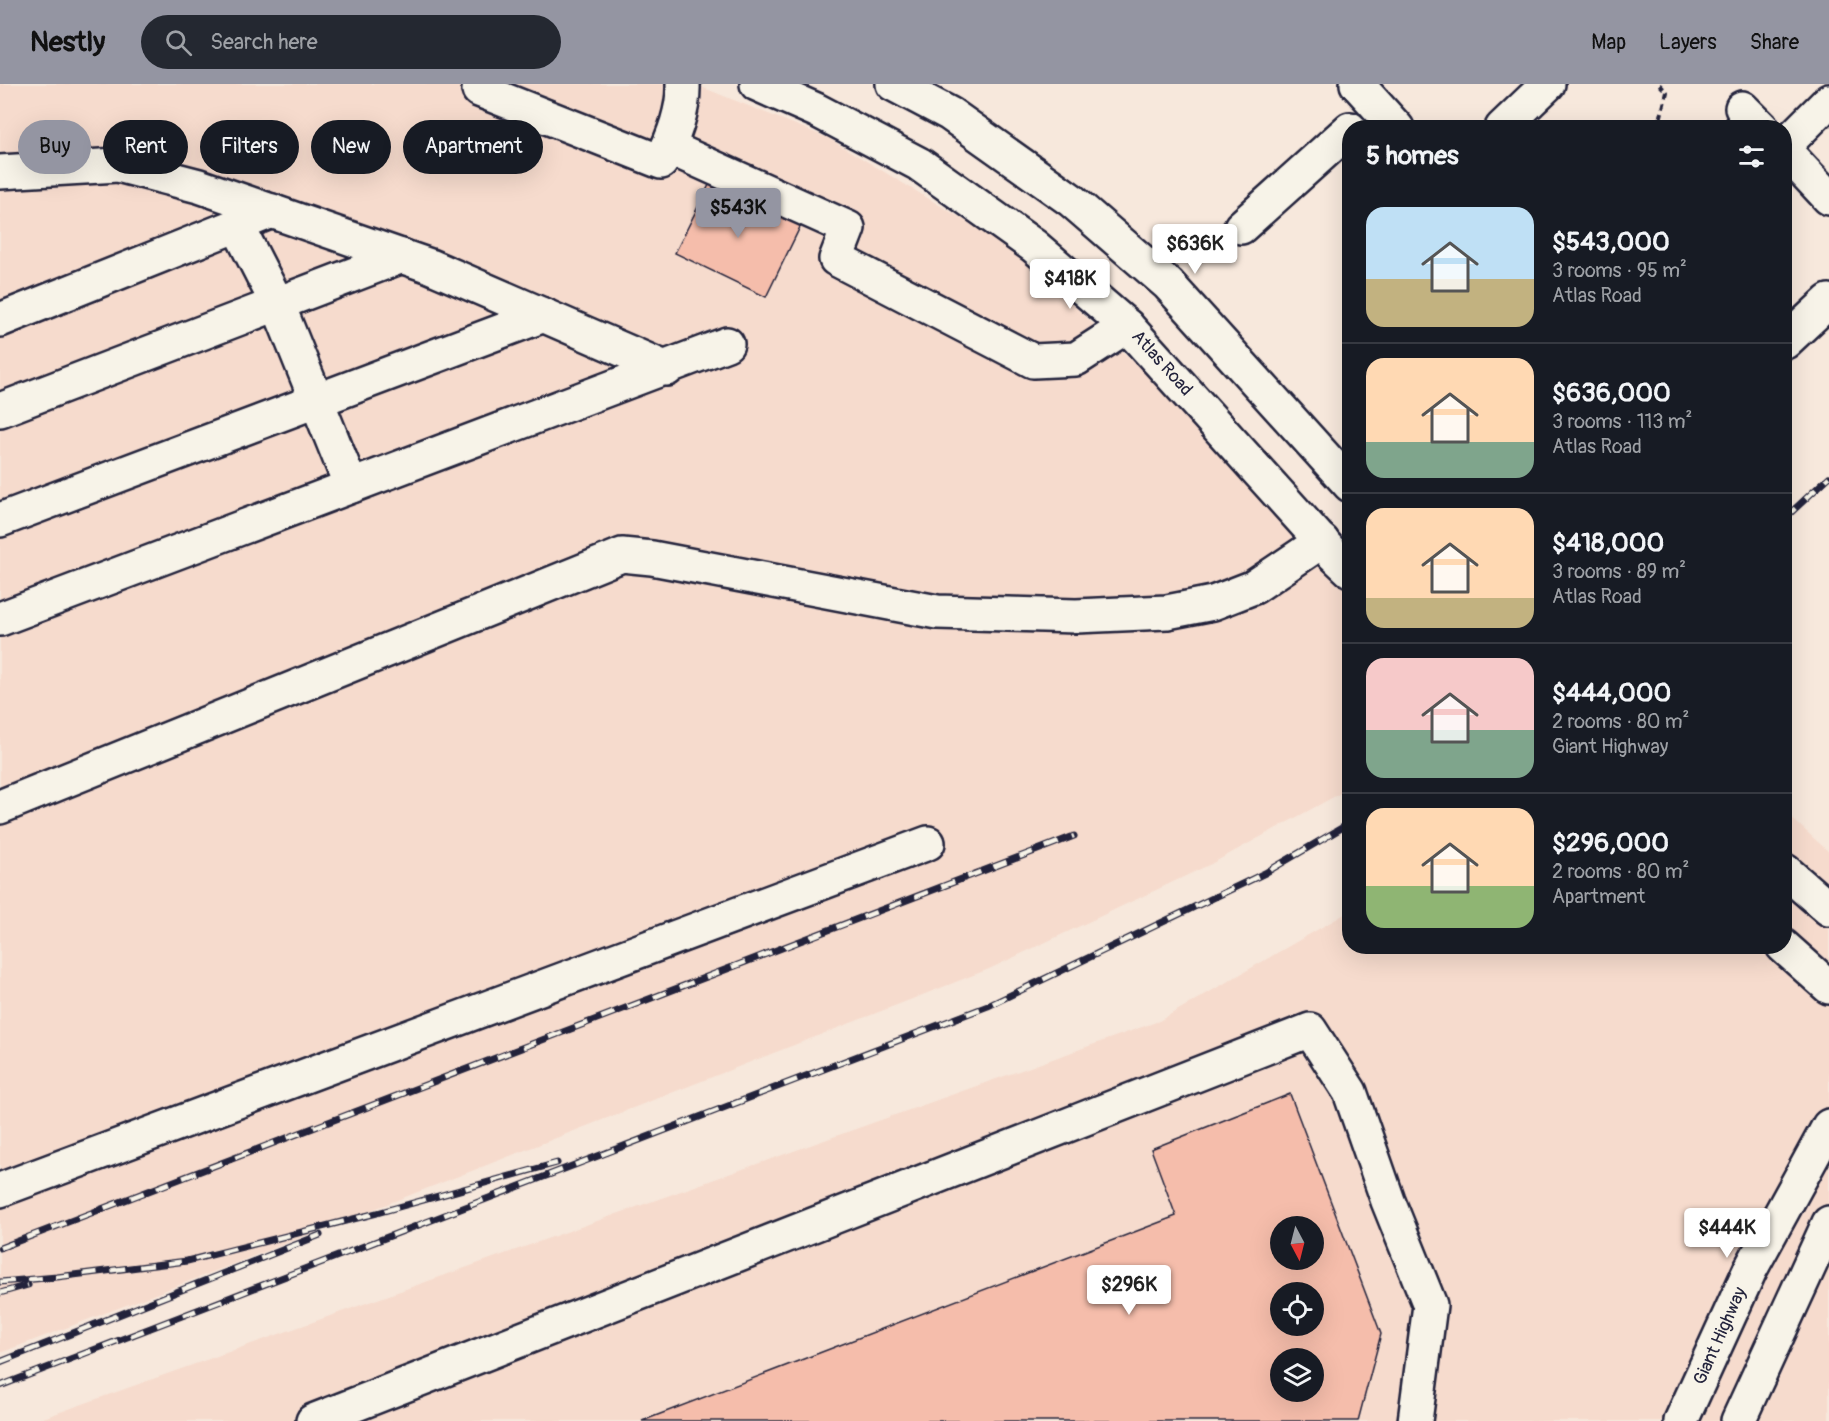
<!DOCTYPE html>
<meta charset="utf-8">
<style>
body{margin:0;font-family:Pangolin,sans-serif;background:#242831;color:#f1f3f6;height:100vh;display:flex;flex-direction:column;font-size:22px;white-space:nowrap}
*{box-sizing:border-box;margin:0}
p{font-size:20px;color:#9ea1a6}
.icon{flex:none;width:33px;height:33px;fill:none;stroke:currentColor;stroke-width:2;stroke-linecap:round;stroke-linejoin:round}
.map{position:relative;flex:1;overflow:hidden}
.panel{position:absolute;left:1342px;top:36px;width:450px;height:834px;display:flex;flex-direction:column;background:#171b24;border-radius:24px;box-shadow:0 6px 24px #0002}
.panel>*{flex:none}
.hud{position:absolute;left:18px;top:36px;width:570px;height:54px;display:flex;gap:12px}
.needle{width:39px;rotate:173deg}
.buttons{position:absolute;left:1270px;top:1132px;display:grid;gap:12px}
.buttons a{display:grid;place-items:center;width:54px;height:54px;border-radius:50%;background:#171b24;box-shadow:0 6px 24px #0002;font-size:30px}
.price{position:absolute;translate:-50% -51px;padding:0 14px;border-radius:6px;background:#fff;color:#222;font-size:20px;line-height:39px;filter:drop-shadow(0 2px 3px #0008)}
.price::after{content:'';position:absolute;left:50%;top:36px;width:18px;height:14px;margin-left:-9px;background:inherit;clip-path:polygon(0 0,100% 0,50% 100%)}
.price.active{background:#9495a2;color:#111}
ul{padding:0;list-style:none}
li{display:flex;align-items:center;gap:18px;height:150px;padding:0 24px}
li+li{border-top:2px solid #363941}
li span{display:grid;place-items:center;flex:none;width:168px;height:120px;border-radius:18px;color:#555}
li>.icon{margin-inline-start:auto}
span .icon{width:72px;height:72px;fill:#fffc;stroke-width:1}
li b{font-size:26px}
h2{display:flex;justify-content:space-between;align-items:center;height:72px;padding:0 24px;font-size:26px}
.tag{padding:0 21px;border-radius:27px;background:#171b24;box-shadow:0 6px 24px #0002;font-size:21px;line-height:54px}
.tag.active{background:#9495a2;color:#111}
header{display:flex;align-items:center;gap:36px;box-sizing:border-box;height:84px;padding:0 30px;background:#9495a2;color:#111}
header strong{font-size:28px}
nav{display:flex;gap:33px;margin-inline-start:auto;font-size:21px}
.search{width:420px;height:54px;background:#242831;display:flex;align-items:center;gap:15px;box-sizing:border-box;padding:0 21px;border-radius:33px;color:#9ea1a6;font-size:22px}
.map>svg:first-child{display:block}
.built{fill:#f6dbcd;fill-rule:evenodd}
.building{fill:#f5bdab;stroke:#22223b;stroke-width:1.5;fill-rule:evenodd}
.lines{fill:none;stroke-linecap:round;stroke-linejoin:round}
.minor-casing{stroke:#22223b;stroke-width:38}
.path{stroke:#22223b;stroke-width:4;stroke-dasharray:6 4.5;stroke-linecap:butt}
.minor{stroke:#f7f3e8;stroke-width:33}
.rail-casing{stroke:#22223b;stroke-width:7}
.rail{stroke:#f7f3e8;stroke-width:4.5;stroke-dasharray:14;stroke-linecap:butt}
.labels{text-anchor:middle;dominant-baseline:central;stroke-width:4.5;stroke-linejoin:round;paint-order:stroke}
.street-label{font-size:18px;fill:#22223b;stroke:#f7f3e8}
</style>
<header>
<strong>Nestly</strong>
<div class="search"><svg class="icon" aria-label="search" viewBox="0 0 24 24"><circle cx="10" cy="10" r="6"/><path d="M15 15l6 6"/></svg>Search here</div>
<nav><a>Map</a><a>Layers</a><a>Share</a></nav>
</header>
<div class="map">
<svg width="1829" height="1337" viewBox="0 0 1829 1337">
<rect width="100%" height="100%" fill="#f7e8dc"/>
<filter id="ink" filterUnits="userSpaceOnUse"><feTurbulence type="fractalNoise" baseFrequency=".0167" numOctaves="2"/><feDisplacementMap in="SourceGraphic" scale="12" xChannelSelector="R" yChannelSelector="G"/><feConvolveMatrix kernelMatrix="1 2 1 2 8 2 1 2 1" color-interpolation-filters="sRGB"/></filter>
<g filter="url(#ink)">
<!-- built -->
<g class="built">
<polygon points="0,0 694,0 828,54 1017,168 1143,287 1350,502 1350,704 1211,780 989,885 200,1193 0,1269"/>
<path d="M 1785,728 L 1829,768 L 1829,1337 L 35,1337 L 1159,937 L 1350,827 L 1350,862 L 1785,862 ZM 1281,1143 L 1314,1143 L 1314,1176 L 1281,1176 ZM 1281,1209 L 1314,1209 L 1314,1242 L 1281,1242 ZM 1281,1275 L 1314,1275 L 1314,1308 L 1281,1308 Z"/>
</g>
<!-- building -->
<g class="building">
<polygon points="711,97 801,141 766,213 675,169"/>
<path d="M 1290,1010 L 1381,1250 L 1358,1337 L 642,1337 L 1176,1132 L 1151,1065 ZM 1281,1143 L 1314,1143 L 1314,1176 L 1281,1176 ZM 1281,1209 L 1314,1209 L 1314,1242 L 1281,1242 ZM 1281,1275 L 1314,1275 L 1314,1308 L 1281,1308 Z"/>
</g>
<g class="lines">
<!-- minor casing -->
<g class="minor-casing">
<g id="minor">
<polyline points="757,0 816,26 919,80 1034,162 1127,242 1332,469 1350,486"/>
<polyline points="893,0 950,30 1071,116 1168,200 1350,401"/>
<polyline points="1357,0 1397,44"/>
<path d="M 479,6 L 661,78 C 673,54 684,27 683,0"/>
<polyline points="1742,24 1762,44"/>
<polyline points="1502,44 1548,0"/>
<polyline points="1785,61 1829,17"/>
<polyline points="668,63 848,144 836,175 1033,277 1076,275 1127,242"/>
<polyline points="1785,67 1829,114"/>
<polyline points="0,88 118,81 199,102 430,182 667,285"/>
<polyline points="237,141 278,221 351,402"/>
<polyline points="1241,143 1350,45"/>
<polyline points="0,236 272,127"/>
<polyline points="1785,258 1829,217"/>
<polyline points="0,326 402,172"/>
<polyline points="0,436 544,231"/>
<polyline points="0,535 727,260"/>
<polyline points="0,723 622,471 652,474 937,528 1076,532 1167,528 1213,519 1254,503 1322,457"/>
<polyline points="1785,787 1829,825"/>
<polyline points="1783,862 1829,903"/>
<polyline points="0,1106 928,759"/>
<polyline points="313,1337 1310,946 1350,1008 1388,1117 1430,1221 1415,1337"/>
<polyline points="1681,1337 1750,1186 1829,1042"/>
<polyline points="1738,1337 1829,1139"/>
</g>
</g>
<!-- path -->
<polyline class="path" points="1658,44 1667,8 1659,0"/>
<!-- minor -->
<use href="#minor" class="minor"/>
<!-- rail casing -->
<g class="rail-casing">
<g id="rail">
<polyline points="1785,434 1829,393"/>
<polyline points="0,1164 1074,752"/>
<polyline points="0,1198 57,1193 187,1177 377,1129 557,1079"/>
<polyline points="0,1209 28,1201"/>
<polyline points="0,1278 320,1151"/>
<polyline points="0,1302 988,922 1265,789 1350,739"/>
</g>
</g>
<!-- rail -->
<use href="#rail" class="rail"/>
</g>
</g>
<g class="labels">
<!-- street labels -->
<g class="street-label">
<text transform="translate(1162 279) rotate(48)">Atlas Road</text>
<text transform="translate(1720 1252) rotate(-66)">Giant Highway</text>
</g>
</g>
</svg>
<div class="buttons">
<a><svg class="needle" viewBox="-14 -14 28 28"><path d="M0-13l5 13h-10z" fill="#e53935"/><path d="M0 13l5-13h-10z" fill="#9ea1a6"/></svg></a>
<a><svg class="icon" aria-label="locate" viewBox="0 0 24 24"><circle cx="12" cy="12" r="6"/><path d="M12 2v4M12 18v4M2 12h4M18 12h4"/></svg></a>
<a><svg class="icon" aria-label="layers" viewBox="0 0 24 24"><path d="M12 4l9 5-9 5-9-5zM3 14l9 5 9-5"/></svg></a>
</div>
<b class="price active" style="left:738px;top:155px">$543K</b>
<b class="price" style="left:1195px;top:191px">$636K</b>
<b class="price" style="left:1070px;top:226px">$418K</b>
<b class="price" style="left:1727px;top:1175px">$444K</b>
<b class="price" style="left:1129px;top:1232px">$296K</b>
<div class="hud">
<a class="tag active">Buy</a>
<a class="tag">Rent</a>
<a class="tag">Filters</a>
<a class="tag">New</a>
<a class="tag">Apartment</a>
</div>
<section class="panel">
<h2>5 homes<svg class="icon" aria-label="filters" viewBox="0 0 24 24"><path d="M4 7h16M4 17h16"/><circle cx="9" cy="7" r="2"/><circle cx="15" cy="17" r="2"/></svg></h2>
<ul>
<li><span style="background:linear-gradient(#bfe0f5 60%,#c2b280 0)"><svg class="icon" aria-label="home" viewBox="0 0 24 24"><path d="M3 11l9-7 9 7M6 9v11h12V9"/></svg></span><div><b>$543,000</b><p>3 rooms · 95 m²</p><p>Atlas Road</p></div></li>
<li><span style="background:linear-gradient(#ffd9b3 70%,#7fa58c 0)"><svg class="icon" aria-label="home" viewBox="0 0 24 24"><path d="M3 11l9-7 9 7M6 9v11h12V9"/></svg></span><div><b>$636,000</b><p>3 rooms · 113 m²</p><p>Atlas Road</p></div></li>
<li><span style="background:linear-gradient(#ffd9b3 75%,#c2b280 0)"><svg class="icon" aria-label="home" viewBox="0 0 24 24"><path d="M3 11l9-7 9 7M6 9v11h12V9"/></svg></span><div><b>$418,000</b><p>3 rooms · 89 m²</p><p>Atlas Road</p></div></li>
<li><span style="background:linear-gradient(#f6c9c9 60%,#7fa58c 0)"><svg class="icon" aria-label="home" viewBox="0 0 24 24"><path d="M3 11l9-7 9 7M6 9v11h12V9"/></svg></span><div><b>$444,000</b><p>2 rooms · 80 m²</p><p>Giant Highway</p></div></li>
<li><span style="background:linear-gradient(#ffd9b3 65%,#8fb573 0)"><svg class="icon" aria-label="home" viewBox="0 0 24 24"><path d="M3 11l9-7 9 7M6 9v11h12V9"/></svg></span><div><b>$296,000</b><p>2 rooms · 80 m²</p><p>Apartment</p></div></li>
</ul>
</section>
</div>
